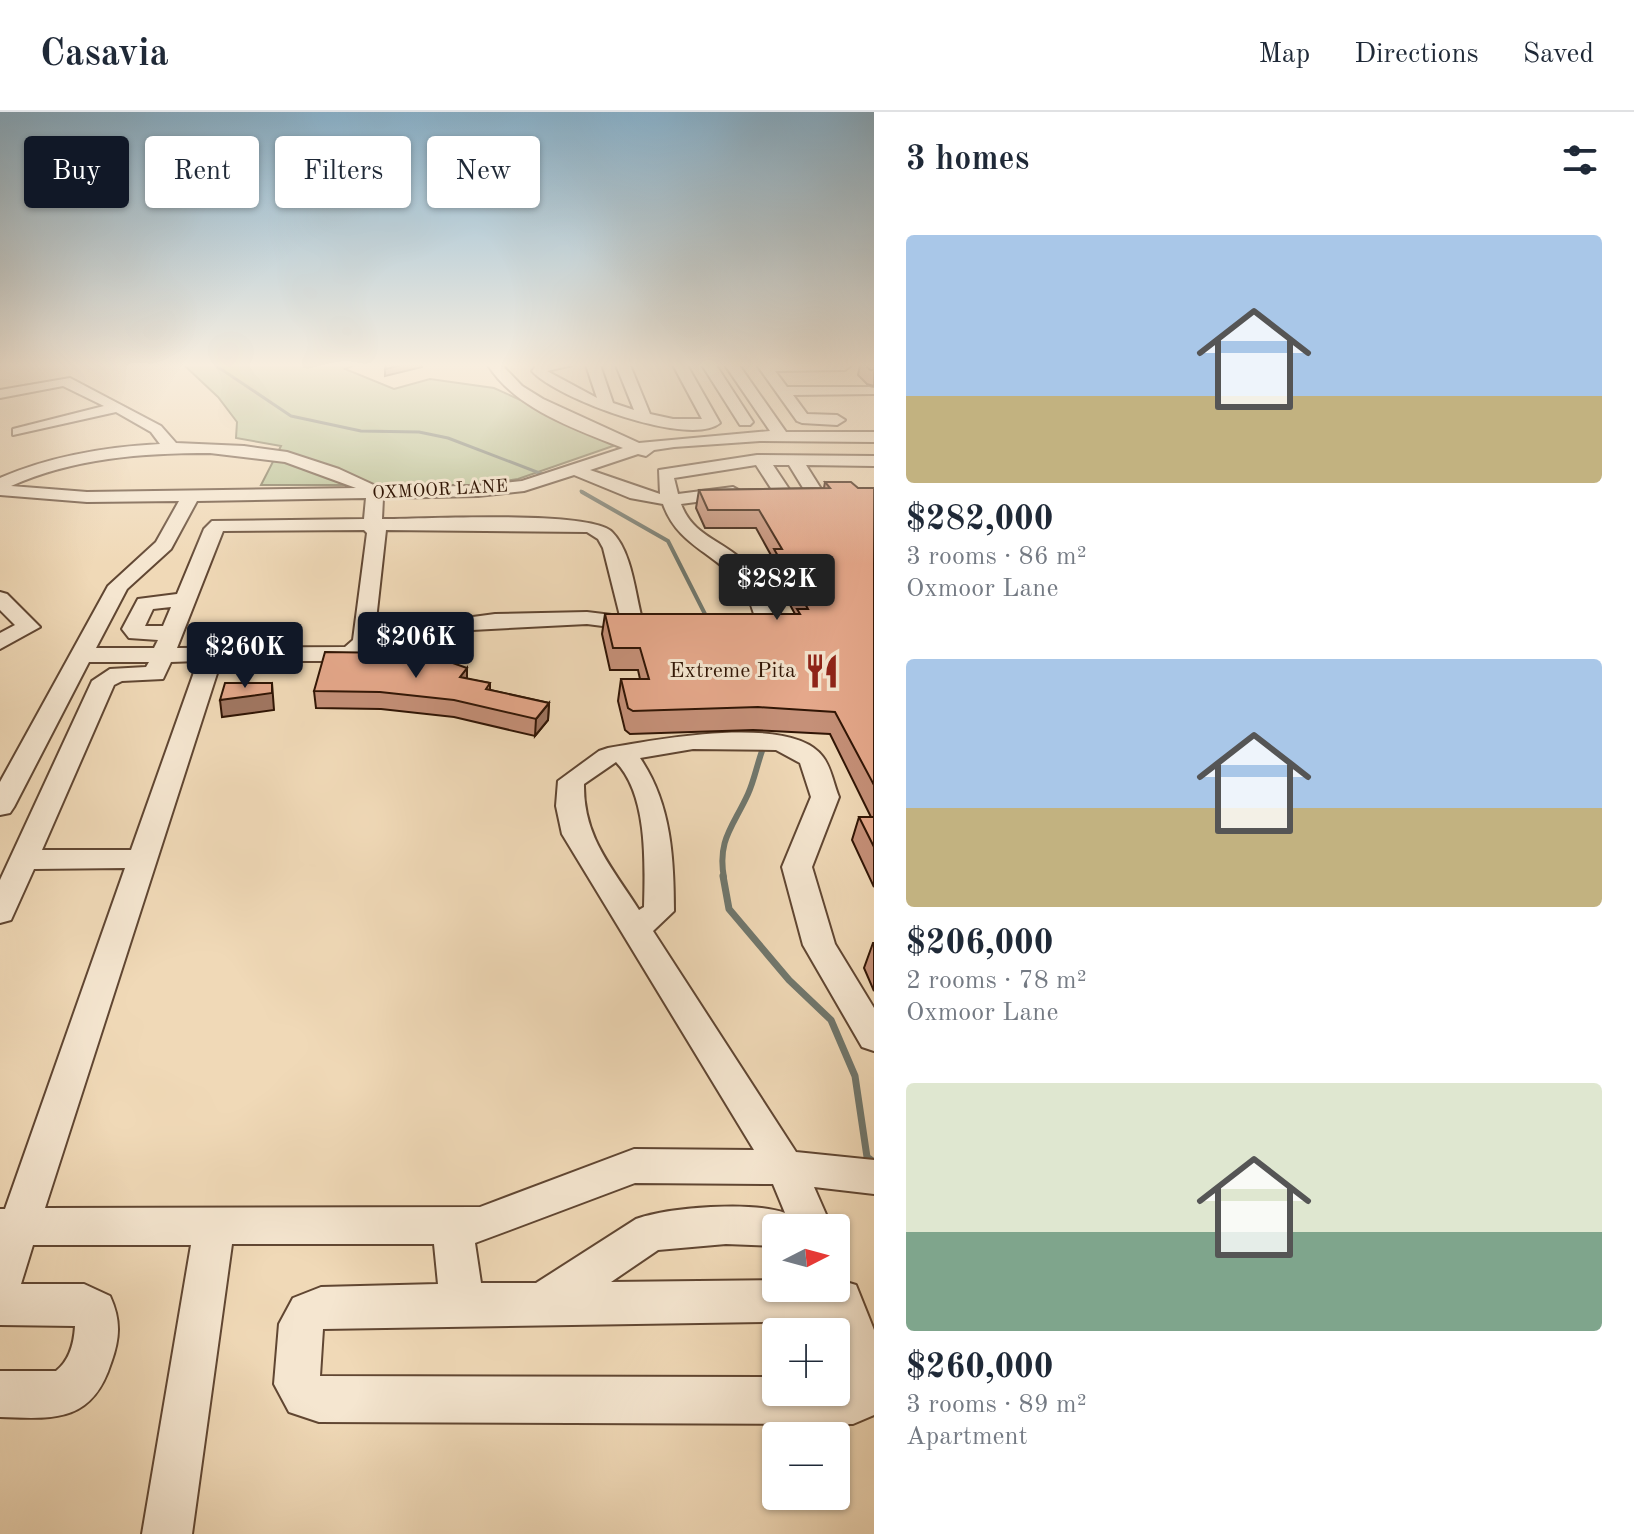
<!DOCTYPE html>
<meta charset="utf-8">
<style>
body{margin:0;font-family:"Old Standard TT",serif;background:#f6f6f7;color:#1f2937;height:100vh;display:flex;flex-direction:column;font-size:30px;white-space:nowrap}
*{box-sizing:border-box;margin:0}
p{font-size:26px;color:#747a83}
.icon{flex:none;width:44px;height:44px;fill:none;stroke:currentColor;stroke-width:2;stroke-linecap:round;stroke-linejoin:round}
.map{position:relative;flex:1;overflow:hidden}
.side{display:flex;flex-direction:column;background:#fff;width:760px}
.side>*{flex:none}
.banner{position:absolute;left:24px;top:24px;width:730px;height:72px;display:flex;gap:16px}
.needle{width:52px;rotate:84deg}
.controls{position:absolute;left:762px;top:1102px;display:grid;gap:16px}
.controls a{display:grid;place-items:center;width:88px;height:88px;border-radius:8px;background:#fff;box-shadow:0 2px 6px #0004;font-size:40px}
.price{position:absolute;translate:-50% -68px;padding:0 18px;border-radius:8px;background:#111827;color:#fff;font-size:26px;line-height:52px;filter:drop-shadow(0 2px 4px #0008)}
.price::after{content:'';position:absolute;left:50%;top:48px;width:24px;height:18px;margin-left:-12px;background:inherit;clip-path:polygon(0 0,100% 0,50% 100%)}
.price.current{background:#222;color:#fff}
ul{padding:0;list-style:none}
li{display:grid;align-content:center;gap:16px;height:424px;padding:0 32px}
li span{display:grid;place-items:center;height:248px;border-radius:8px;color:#555}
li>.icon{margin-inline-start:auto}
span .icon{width:144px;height:144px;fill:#fffc;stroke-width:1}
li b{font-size:34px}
h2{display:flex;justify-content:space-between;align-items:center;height:96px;padding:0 32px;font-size:34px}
.pill{padding:0 28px;border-radius:8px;background:#fff;box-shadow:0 2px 6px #0004;font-size:28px;line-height:72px}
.pill.current{background:#111827;color:#fff}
header{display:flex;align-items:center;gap:48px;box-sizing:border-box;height:112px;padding:0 40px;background:#fff;border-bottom:2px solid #e0e1e3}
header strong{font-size:38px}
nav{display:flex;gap:44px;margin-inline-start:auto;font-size:28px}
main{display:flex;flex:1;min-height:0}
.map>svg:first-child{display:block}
.green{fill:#b5c092;stroke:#726a4c;stroke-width:2}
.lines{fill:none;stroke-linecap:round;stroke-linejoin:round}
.stream-far3{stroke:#70776d;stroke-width:3}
.stream-far2{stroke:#70776d;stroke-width:4}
.stream-far1{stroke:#70776d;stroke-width:6}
.stream{stroke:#70776d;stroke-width:7}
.minor-casing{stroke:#604632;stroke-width:4}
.minor{fill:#f5e6d0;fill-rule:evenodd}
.wall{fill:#c59078;stroke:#301505;stroke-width:2}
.shaded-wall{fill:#a07661;stroke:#301505;stroke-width:2}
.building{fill:#e5a88b;stroke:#301505;stroke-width:2}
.labels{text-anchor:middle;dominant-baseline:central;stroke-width:6;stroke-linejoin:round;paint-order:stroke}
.far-street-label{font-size:18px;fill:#301505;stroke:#f5e6d0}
.poi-label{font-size:22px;fill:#301505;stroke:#f5e6d0;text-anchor:end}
</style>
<header>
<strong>Casavia</strong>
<nav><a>Map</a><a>Directions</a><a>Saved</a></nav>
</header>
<main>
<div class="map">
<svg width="874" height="1422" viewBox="0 0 874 1422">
<rect width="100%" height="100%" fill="#f0d9b7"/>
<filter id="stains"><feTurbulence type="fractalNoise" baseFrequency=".0025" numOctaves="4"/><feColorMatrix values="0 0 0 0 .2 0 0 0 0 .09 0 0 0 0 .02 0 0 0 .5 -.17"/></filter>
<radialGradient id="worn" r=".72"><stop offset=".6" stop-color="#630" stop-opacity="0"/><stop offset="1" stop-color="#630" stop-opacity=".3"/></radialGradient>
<!-- green -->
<polygon class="green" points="184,253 354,253 345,257 394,277 430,267 494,276 613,330 613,334 518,367 476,373 261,373 281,334 236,326 237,310 218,285"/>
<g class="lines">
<!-- stream-far3 -->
<g class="stream-far3">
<polyline points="215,253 291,304 361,319 419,320 448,326 542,362"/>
<polyline points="581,379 586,382"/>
</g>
<!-- stream-far2 -->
<polyline class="stream-far2" points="582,380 668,429 707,506"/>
<!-- stream-far1 -->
<path class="stream-far1" d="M 724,766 C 717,728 733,715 748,682 C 754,669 757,653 762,639"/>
<!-- stream -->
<polyline class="stream" points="723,764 729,797 789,868 831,908 855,964 867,1045 874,1050"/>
<!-- minor casing -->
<g class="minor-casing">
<g id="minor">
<path d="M 488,253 L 502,253 L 522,274 L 543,287 L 639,331 L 770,319 L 725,253 L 739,253 L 786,320 L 874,320 L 874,330 L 760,329 L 674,335 L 654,338 L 646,344 L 638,342 L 590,358 L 660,382 L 659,358 L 757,343 L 874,344 L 874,354 L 806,353 L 823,380 L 814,385 L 808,384 L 789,353 L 773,353 L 791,380 L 782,385 L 776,384 L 756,353 L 674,366 L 678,382 L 733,375 L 742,380 L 733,385 L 681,392 C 692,422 718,427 740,446 C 759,463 770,486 778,510 L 775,515 L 740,519 L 729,513 L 732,508 L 755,505 C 738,441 682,446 663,392 L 630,386 L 574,363 L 524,379 L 478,384 L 383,386 L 382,407 C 421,407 591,398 612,420 C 632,440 635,481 642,507 L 653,513 L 642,519 L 587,512 L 472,518 L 438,541 L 403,549 L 221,549 L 45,1096 L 480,1095 L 634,1037 L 754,1038 L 562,722 L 556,694 L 558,669 L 599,639 L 608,636 C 654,628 792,601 823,645 C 831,655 834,673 839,685 L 812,755 L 835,832 L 874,896 L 874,939 L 862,935 L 803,833 L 782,755 L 811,685 L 800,651 L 776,638 L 693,637 L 640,646 C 671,691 674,746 674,799 L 653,819 L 796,1040 L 874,1048 L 874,1082 L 814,1075 L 832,1116 L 776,1116 L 776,1134 L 726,1132 L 658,1138 L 611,1170 L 776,1168 L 776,1176 L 836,1176 L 836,1167 L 856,1173 L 874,1218 L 874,1303 L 853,1312 L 319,1310 L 289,1300 L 274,1272 L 279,1212 L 293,1186 L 321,1175 L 438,1172 L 434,1132 L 232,1132 L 192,1422 L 142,1422 L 191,1133 L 33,1133 L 21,1172 L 84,1172 L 110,1184 C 121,1208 120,1226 111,1251 C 92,1311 54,1307 0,1305 L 0,1259 L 56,1259 C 70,1248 74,1231 75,1214 L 0,1213 L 0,1097 L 5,1097 L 125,756 L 34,757 L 11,808 L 0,811 L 0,768 L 92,569 L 110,557 L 146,555 L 149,550 L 89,550 L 14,695 L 10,701 L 0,703 L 0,670 L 108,474 L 156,430 L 179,389 L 87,390 L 0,383 L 0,366 C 51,344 105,335 160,332 L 151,320 L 116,300 L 13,323 L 13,317 L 104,294 L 63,274 L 0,286 L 0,278 L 70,266 L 161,314 L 176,331 L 244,334 L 287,340 L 339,357 L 378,375 L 478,374 L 522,369 L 623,336 C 578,318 515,297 488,253 ZM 210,341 L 285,350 L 356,376 L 87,380 L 11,374 C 74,346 141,341 210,341 ZM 366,386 L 364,407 L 212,409 L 204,417 L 177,482 L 138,487 L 122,517 L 129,526 L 158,528 L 154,536 L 96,536 L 127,477 L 171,437 L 197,389 ZM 364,418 L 367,421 L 353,528 L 345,535 L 177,536 L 223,419 ZM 386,418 L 587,420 L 598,427 L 603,436 L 620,504 L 587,500 L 495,502 L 458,507 L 423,531 L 373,535 ZM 171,495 L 163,514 L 145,514 L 153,497 ZM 198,549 L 131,738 L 42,738 L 114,573 L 122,569 L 163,567 L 171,550 ZM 616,650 C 648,683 645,752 644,795 L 639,798 C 612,755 583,725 584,672 ZM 635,1071 L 773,1072 L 785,1101 C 752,1089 669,1095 636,1107 L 536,1171 L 481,1171 L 475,1131 ZM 826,1209 L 830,1220 L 836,1220 L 836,1237 L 846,1266 L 836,1266 L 836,1280 L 776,1280 L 776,1265 L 320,1264 L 323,1217 Z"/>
<path d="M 537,253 L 572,253 L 547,259 L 597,286 L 586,253 L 600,253 L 613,291 L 634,298 L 616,253 L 630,253 L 650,302 L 673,307 L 702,307 L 673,253 L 687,253 L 720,311 C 690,336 557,287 532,259 Z"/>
<polygon points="702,253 716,253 753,310 750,313 740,313"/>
<polygon points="757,253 851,253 845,258 775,259 787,275 869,275 874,276 874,282 793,283 807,302 837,303 845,308 837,313 802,311 797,309"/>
<polygon points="0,480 7,482 40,515 0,537 0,521 15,513 0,498"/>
</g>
</g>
<!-- minor -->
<use href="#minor" class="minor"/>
</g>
<!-- wall -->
<g class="wall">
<polygon points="860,253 874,253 874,274 867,272 858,263"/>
<polygon points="825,370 858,376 874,376 874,775 852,728 859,705 871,705 830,622 753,618 630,622 625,618 618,589 621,567 640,567 638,558 610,558 602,522 605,502 795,502 770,456 772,445 756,416 705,416 696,396 699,378 824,376"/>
<polygon points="467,567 490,571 490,578 549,591 548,608 535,624 454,605 381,597 316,596 314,579"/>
<polygon points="873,831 874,831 874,879 864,856"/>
</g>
<!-- shaded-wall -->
<g class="shaded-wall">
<polygon points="401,253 422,253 422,255 385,264 385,257"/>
<polygon points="467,556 467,572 460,565"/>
<polygon points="272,571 274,598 222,605 220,588"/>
<polygon points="549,591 548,608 535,624 536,607"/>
</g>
<!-- building -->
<g class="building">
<polygon points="386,253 401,253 385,257"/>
<polygon points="866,253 874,253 874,258 870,258"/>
<polygon points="825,370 851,370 858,376 874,376 874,673 835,600 758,595 633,599 628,596 621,567 649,567 640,536 613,536 605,502 800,502 797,497 808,497 774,437 782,437 759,398 708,398 699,378 830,376"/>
<polygon points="325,540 396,541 430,543 467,556 460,565 490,571 486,577 549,591 536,607 454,588 380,580 314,579"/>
<polygon points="225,571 272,571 272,581 220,588"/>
<polygon points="859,705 874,705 874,735"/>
</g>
<!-- sky -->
<linearGradient id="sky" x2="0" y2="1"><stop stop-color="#89b6d3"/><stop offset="0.56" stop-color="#f8eedf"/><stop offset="1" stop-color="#f8eedf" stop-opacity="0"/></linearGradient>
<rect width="874" height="452" fill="url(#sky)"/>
<!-- icons -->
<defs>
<g id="restaurant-bare" transform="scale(2.76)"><path d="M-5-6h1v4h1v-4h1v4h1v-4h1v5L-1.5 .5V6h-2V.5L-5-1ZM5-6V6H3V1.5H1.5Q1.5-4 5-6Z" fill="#8f2418" stroke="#f5e6d0" stroke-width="2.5" paint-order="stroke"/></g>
</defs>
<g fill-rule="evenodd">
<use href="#restaurant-bare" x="822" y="559"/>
</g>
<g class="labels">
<!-- far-street labels -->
<g class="far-street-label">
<text transform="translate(440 378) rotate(-3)">OXMOOR LANE</text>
</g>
<!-- poi labels -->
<g class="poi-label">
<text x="796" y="559">Extreme Pita</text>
</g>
</g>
<rect width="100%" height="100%" filter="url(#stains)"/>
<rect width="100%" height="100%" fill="url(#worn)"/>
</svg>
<div class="controls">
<a><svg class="needle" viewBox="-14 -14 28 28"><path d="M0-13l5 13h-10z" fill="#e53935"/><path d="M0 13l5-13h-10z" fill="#747a83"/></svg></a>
<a>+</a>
<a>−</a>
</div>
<b class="price current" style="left:777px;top:510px">$282K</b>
<b class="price" style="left:416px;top:568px">$206K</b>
<b class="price" style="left:245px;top:578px">$260K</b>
<div class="banner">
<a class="pill current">Buy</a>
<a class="pill">Rent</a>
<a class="pill">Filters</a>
<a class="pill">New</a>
</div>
</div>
<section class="side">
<h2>3 homes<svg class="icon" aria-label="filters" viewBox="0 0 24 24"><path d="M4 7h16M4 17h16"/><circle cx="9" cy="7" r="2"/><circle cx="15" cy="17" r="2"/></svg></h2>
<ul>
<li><span style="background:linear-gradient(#a9c7e8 65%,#c2b280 0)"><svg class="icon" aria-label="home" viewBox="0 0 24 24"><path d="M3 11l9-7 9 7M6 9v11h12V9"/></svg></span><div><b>$282,000</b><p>3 rooms · 86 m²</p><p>Oxmoor Lane</p></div></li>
<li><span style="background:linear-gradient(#a9c7e8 60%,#c2b280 0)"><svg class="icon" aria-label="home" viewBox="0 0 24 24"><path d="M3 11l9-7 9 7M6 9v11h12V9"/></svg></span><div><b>$206,000</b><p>2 rooms · 78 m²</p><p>Oxmoor Lane</p></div></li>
<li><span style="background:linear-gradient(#dfe7d0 60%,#7fa58c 0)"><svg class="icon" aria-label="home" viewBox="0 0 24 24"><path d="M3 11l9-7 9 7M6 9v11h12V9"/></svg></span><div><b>$260,000</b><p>3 rooms · 89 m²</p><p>Apartment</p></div></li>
</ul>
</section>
</main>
